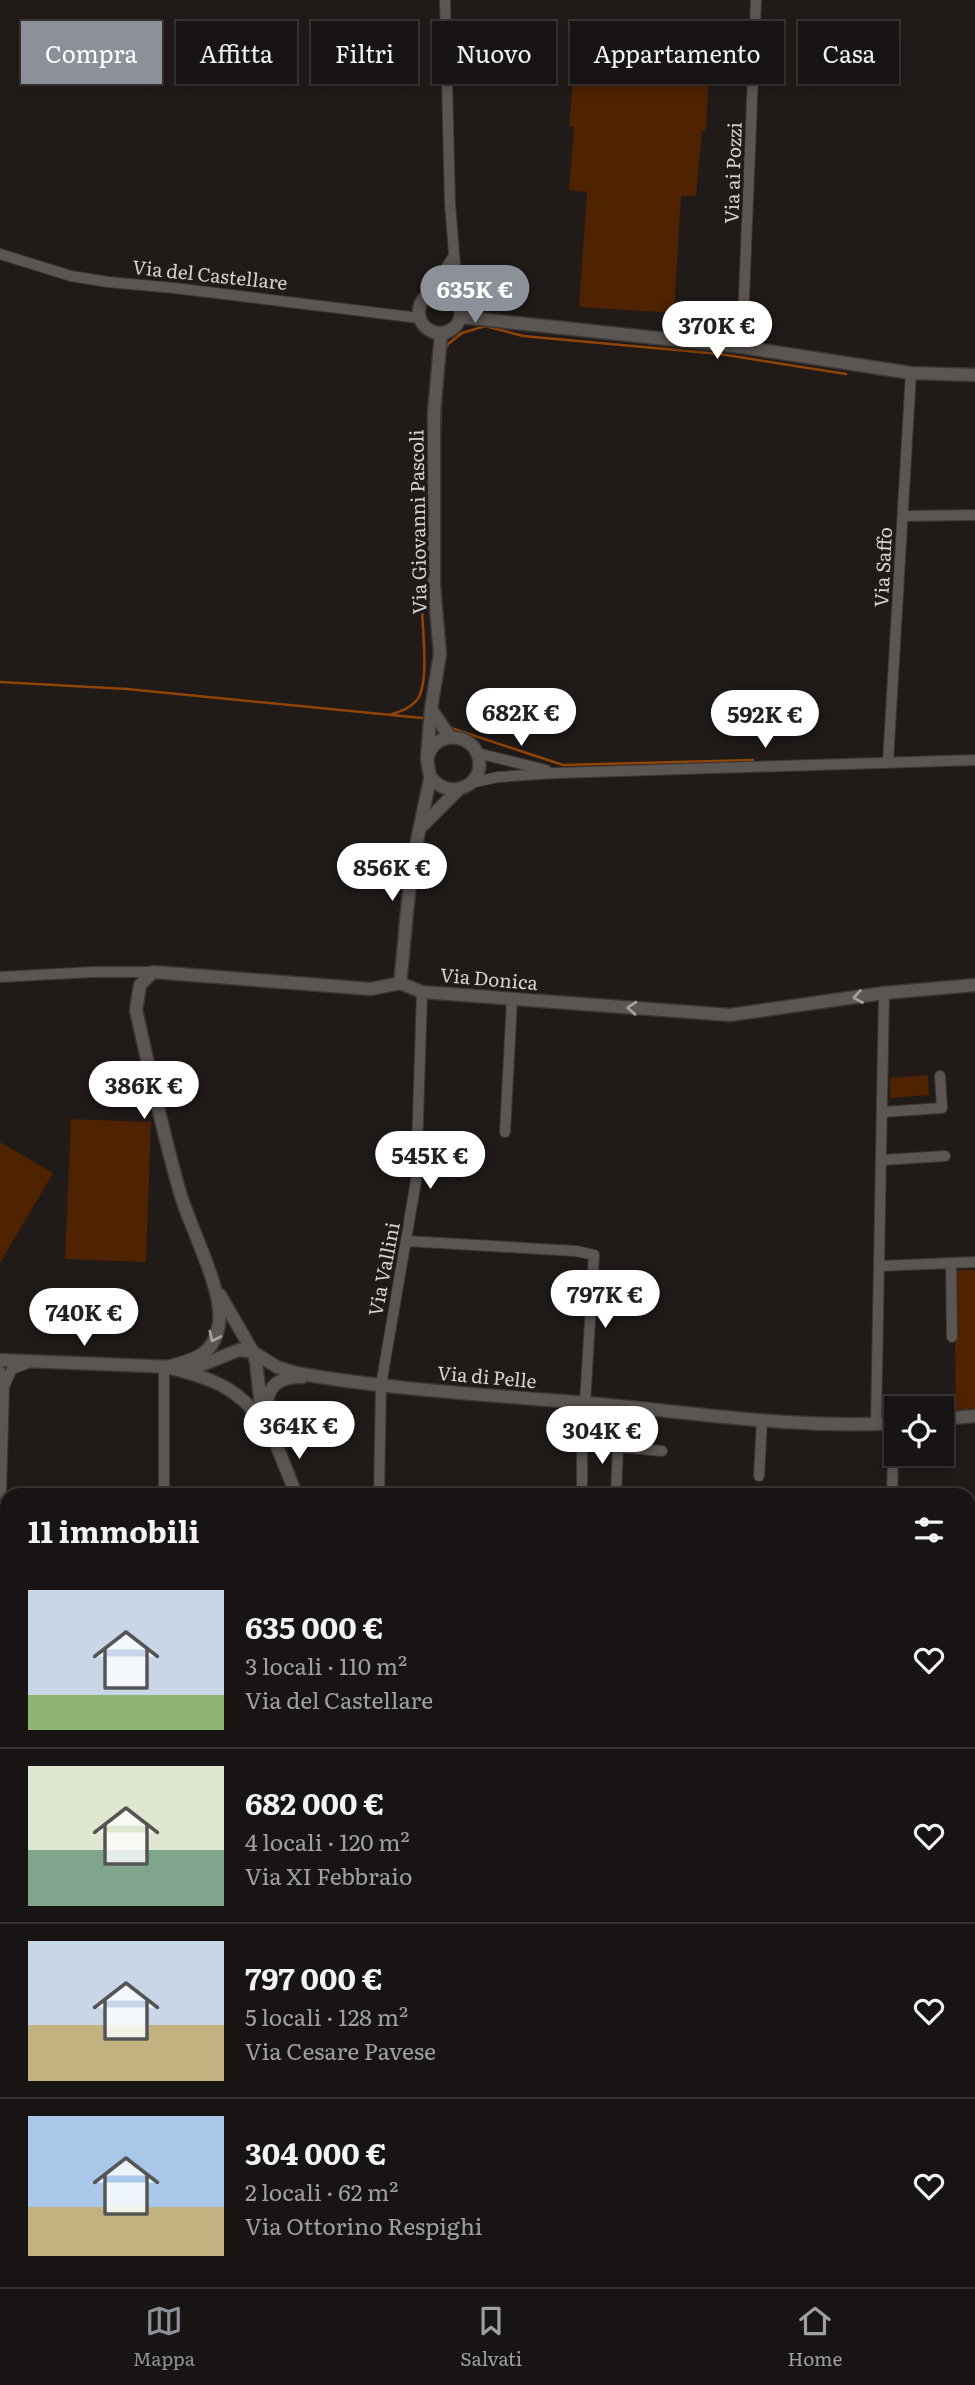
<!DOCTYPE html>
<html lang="it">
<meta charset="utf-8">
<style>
body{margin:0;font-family:Literata,serif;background:#252121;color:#f1f3f6;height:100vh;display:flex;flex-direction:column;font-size:26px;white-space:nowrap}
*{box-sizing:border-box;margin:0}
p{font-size:23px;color:#9f9ea0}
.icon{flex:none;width:38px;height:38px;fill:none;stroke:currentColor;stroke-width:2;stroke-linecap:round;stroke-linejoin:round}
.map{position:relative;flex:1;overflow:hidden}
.details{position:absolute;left:0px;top:1488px;width:976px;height:800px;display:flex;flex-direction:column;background:#181413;border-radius:21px 21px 0 0;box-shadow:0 4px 10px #0003,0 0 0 2px #363333}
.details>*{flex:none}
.guide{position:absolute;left:21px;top:21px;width:934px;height:63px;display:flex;gap:14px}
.tools{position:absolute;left:884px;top:1396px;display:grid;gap:14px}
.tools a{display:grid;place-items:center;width:70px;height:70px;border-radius:0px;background:#181413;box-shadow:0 4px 10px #0003,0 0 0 2px #363333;font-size:35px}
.price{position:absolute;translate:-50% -60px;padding:0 16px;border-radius:24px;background:#fff;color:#222;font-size:23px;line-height:46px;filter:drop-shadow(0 2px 4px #0008)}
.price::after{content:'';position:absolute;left:50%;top:42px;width:21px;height:16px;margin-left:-10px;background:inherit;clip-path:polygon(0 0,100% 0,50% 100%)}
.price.selected{background:#8c9099;color:#fff}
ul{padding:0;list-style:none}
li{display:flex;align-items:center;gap:21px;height:175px;padding:0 28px}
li+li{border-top:2px solid #363333}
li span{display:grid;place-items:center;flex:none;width:196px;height:140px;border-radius:0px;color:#555}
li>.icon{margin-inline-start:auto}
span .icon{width:84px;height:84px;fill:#fffc;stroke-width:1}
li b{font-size:30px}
h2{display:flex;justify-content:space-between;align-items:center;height:84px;padding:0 28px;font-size:30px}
.chip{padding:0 24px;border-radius:0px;background:#181413;box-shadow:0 4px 10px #0003,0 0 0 2px #363333;font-size:24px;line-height:63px}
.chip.selected{background:#8c9099;color:#fff}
.menu{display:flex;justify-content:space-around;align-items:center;height:98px;border-top:2px solid #363333;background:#181413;font-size:19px;color:#9f9ea0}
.menu a{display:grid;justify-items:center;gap:4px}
.menu .selected{color:#8c9099}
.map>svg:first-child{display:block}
.green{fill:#4f2200}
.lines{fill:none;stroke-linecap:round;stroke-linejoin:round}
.stream{stroke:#904506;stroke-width:2.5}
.minor-casing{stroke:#3b3736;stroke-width:12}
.tertiary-casing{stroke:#3b3736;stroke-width:15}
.minor{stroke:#5c5653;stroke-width:10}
.tertiary{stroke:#5c5653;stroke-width:12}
.oneway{stroke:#a5a09e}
.labels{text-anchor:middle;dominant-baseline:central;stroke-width:7;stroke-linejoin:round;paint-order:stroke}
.street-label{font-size:19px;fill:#d5d2d0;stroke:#201b19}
</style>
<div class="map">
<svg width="975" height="2287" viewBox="0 0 975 2287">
<rect width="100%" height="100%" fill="#201b19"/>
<!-- green -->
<g class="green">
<polygon points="577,40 710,48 706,131 702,131 696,196 681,196 674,313 579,307 587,192 569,190 574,127 569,126"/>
<polygon points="928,1075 929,1095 890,1098 890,1078"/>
<polygon points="71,1119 151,1122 146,1262 65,1259"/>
<polygon points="0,1142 53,1173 0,1263"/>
<polygon points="954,1270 975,1270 975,1411 956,1413"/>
</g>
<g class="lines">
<!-- stream -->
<g class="stream">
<polyline points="445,351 448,344 462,333 485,326 523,336 720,354 846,374"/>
<polyline points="440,431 441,406"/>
<polyline points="0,682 127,689 422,718"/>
<path d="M 392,714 C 402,711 410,708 417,700 C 430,683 422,629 422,605"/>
<polyline points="451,728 563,765 753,760"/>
</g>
<!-- minor casing -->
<g class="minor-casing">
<g id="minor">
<polyline points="445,0 450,204 458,301"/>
<polyline points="0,254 71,276 108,282 174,288 419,318"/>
<polyline points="430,293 453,257"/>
<polyline points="742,347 756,0"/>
<polyline points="903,516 975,515"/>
<polyline points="477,753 546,770"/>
<polyline points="888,762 911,373"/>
<polyline points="470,783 498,777 557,773 975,760"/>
<polyline points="0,977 93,972 153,972"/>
<polyline points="883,1112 942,1108 940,1076"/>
<polyline points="505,1132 512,1000"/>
<polyline points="882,1160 945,1156"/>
<polyline points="406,1241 576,1251 594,1255 585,1403"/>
<polyline points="951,1263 952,1337"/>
<polyline points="880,1266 975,1262"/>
<polyline points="164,1367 164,1494"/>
<polyline points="0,1371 4,1388 0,1526"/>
<polyline points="5,1384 12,1369 28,1363"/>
<polyline points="876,1424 884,993"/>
<polyline points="583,1441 618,1447 616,1494"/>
<polyline points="618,1447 662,1451"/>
<polyline points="759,1476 762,1421"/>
<polyline points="379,1494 381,1385 416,1181 422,992"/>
<polyline points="582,1494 582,1403"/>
<polyline points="892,1494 894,1423"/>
<polyline points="970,1696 975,1696"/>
<polyline points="0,1930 7,1930"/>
<polyline points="0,2132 7,2133"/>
<polyline points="970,2147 975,2147"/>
<polyline points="290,2280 291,2287"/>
<polyline points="392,2280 392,2287"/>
<polyline points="864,2280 864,2287"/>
<polyline points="163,2287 163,2280"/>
</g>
</g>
<!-- tertiary casing -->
<g class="tertiary-casing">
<g id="tertiary">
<circle cx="440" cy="312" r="21"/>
<polyline points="460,317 742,347 911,373 975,375"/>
<polyline points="431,709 450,737"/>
<polyline points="427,758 431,709 440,654 434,585 434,413 441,334"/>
<polyline points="420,828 459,789"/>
<path d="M 400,983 C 405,941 407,897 414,855 C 418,836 422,817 426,798 C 427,791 430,783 430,777 C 429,767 425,761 430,751 C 435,741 446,736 457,738 C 466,739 474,745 477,753 C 490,783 449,804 430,776"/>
<polyline points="220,1295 253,1352 256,1362 261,1406 296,1494"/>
<polyline points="0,1360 174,1367"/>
<path d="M 193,1366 L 199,1366 L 239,1350 L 253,1352 L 277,1367 L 296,1373 C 392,1390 490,1395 588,1403 C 690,1412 793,1429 896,1423"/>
<path d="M 167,1367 C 193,1360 215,1356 219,1323 C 224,1292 191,1229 181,1196 C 163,1135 150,1072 136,1010 L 140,985 L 153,972 L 371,989 L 400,983 L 422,992 L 730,1015 L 884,993 L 975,985"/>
<path d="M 167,1367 C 206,1377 238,1386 261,1421"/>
<path d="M 267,1408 C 267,1384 280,1377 302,1377"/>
<polyline points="942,1419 975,1416"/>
<polyline points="0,1700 7,1700"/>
</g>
</g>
<!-- minor -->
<use href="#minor" class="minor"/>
<!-- tertiary -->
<use href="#tertiary" class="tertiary"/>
</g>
<!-- one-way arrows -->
<defs><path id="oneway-chevron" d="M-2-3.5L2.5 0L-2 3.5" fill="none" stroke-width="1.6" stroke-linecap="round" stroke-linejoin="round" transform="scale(1.75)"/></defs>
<g class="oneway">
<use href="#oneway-chevron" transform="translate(858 997) rotate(171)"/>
<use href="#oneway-chevron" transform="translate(632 1008) rotate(-176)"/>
<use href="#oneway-chevron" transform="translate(214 1337) rotate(115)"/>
</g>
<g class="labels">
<!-- street labels -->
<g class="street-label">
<text transform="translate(732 173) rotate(-88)">Via ai Pozzi</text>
<text transform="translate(210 274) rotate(6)">Via del Castellare</text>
<text transform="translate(417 522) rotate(-91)">Via Giovanni Pascoli</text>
<text transform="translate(882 567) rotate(-87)">Via Saffo</text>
<text transform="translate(489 978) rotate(5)">Via Donica</text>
<text transform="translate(383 1269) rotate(-79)">Via Vallini</text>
<text transform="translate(487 1376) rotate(5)">Via di Pelle</text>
</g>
</g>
</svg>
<div class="tools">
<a><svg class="icon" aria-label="locate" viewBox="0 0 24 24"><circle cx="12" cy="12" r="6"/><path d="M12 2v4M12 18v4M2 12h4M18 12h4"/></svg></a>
</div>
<b class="price selected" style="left:475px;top:325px">635K €</b>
<b class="price" style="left:717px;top:361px">370K €</b>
<b class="price" style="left:521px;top:748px">682K €</b>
<b class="price" style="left:765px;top:750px">592K €</b>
<b class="price" style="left:392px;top:903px">856K €</b>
<b class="price" style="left:144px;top:1121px">386K €</b>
<b class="price" style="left:430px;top:1191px">545K €</b>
<b class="price" style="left:605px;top:1330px">797K €</b>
<b class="price" style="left:84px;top:1348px">740K €</b>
<b class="price" style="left:299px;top:1461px">364K €</b>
<b class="price" style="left:602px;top:1466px">304K €</b>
<div class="guide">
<a class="chip selected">Compra</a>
<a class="chip">Affitta</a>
<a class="chip">Filtri</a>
<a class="chip">Nuovo</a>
<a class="chip">Appartamento</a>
<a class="chip">Casa</a>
</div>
<section class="details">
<h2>11 immobili<svg class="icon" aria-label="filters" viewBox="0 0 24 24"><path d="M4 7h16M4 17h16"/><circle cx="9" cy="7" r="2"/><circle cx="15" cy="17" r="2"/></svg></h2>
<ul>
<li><span style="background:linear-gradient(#c9d6e8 75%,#8fb573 0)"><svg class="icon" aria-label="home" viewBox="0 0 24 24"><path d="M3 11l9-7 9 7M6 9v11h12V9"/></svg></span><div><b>635 000 €</b><p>3 locali · 110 m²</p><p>Via del Castellare</p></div><svg class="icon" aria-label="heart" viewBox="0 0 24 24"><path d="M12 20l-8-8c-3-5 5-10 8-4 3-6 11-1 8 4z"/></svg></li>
<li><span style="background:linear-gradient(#dfe7d0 60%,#7fa58c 0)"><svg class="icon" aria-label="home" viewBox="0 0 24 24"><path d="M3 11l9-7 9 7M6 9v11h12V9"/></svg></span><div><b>682 000 €</b><p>4 locali · 120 m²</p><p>Via XI Febbraio</p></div><svg class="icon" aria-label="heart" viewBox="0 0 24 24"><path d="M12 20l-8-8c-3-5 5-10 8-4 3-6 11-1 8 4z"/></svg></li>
<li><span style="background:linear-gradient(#c9d6e8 60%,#c2b280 0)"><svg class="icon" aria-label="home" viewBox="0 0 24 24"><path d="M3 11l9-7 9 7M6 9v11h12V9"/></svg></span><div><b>797 000 €</b><p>5 locali · 128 m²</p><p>Via Cesare Pavese</p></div><svg class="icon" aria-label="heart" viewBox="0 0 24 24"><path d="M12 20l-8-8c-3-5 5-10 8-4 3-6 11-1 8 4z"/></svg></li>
<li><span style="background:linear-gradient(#a9c7e8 65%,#c2b280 0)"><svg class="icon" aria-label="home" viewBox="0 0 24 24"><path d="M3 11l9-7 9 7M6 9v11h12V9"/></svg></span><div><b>304 000 €</b><p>2 locali · 62 m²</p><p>Via Ottorino Respighi</p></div><svg class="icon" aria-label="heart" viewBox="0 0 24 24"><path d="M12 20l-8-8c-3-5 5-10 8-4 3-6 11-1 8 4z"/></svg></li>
</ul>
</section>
</div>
<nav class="menu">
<a class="selected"><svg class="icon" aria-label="map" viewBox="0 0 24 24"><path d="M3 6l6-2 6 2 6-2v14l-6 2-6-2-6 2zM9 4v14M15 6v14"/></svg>Mappa</a>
<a><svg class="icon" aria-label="saved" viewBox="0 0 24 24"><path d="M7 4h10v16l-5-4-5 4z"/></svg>Salvati</a>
<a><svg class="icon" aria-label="home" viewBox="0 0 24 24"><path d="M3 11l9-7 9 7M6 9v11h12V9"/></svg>Home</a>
</nav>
